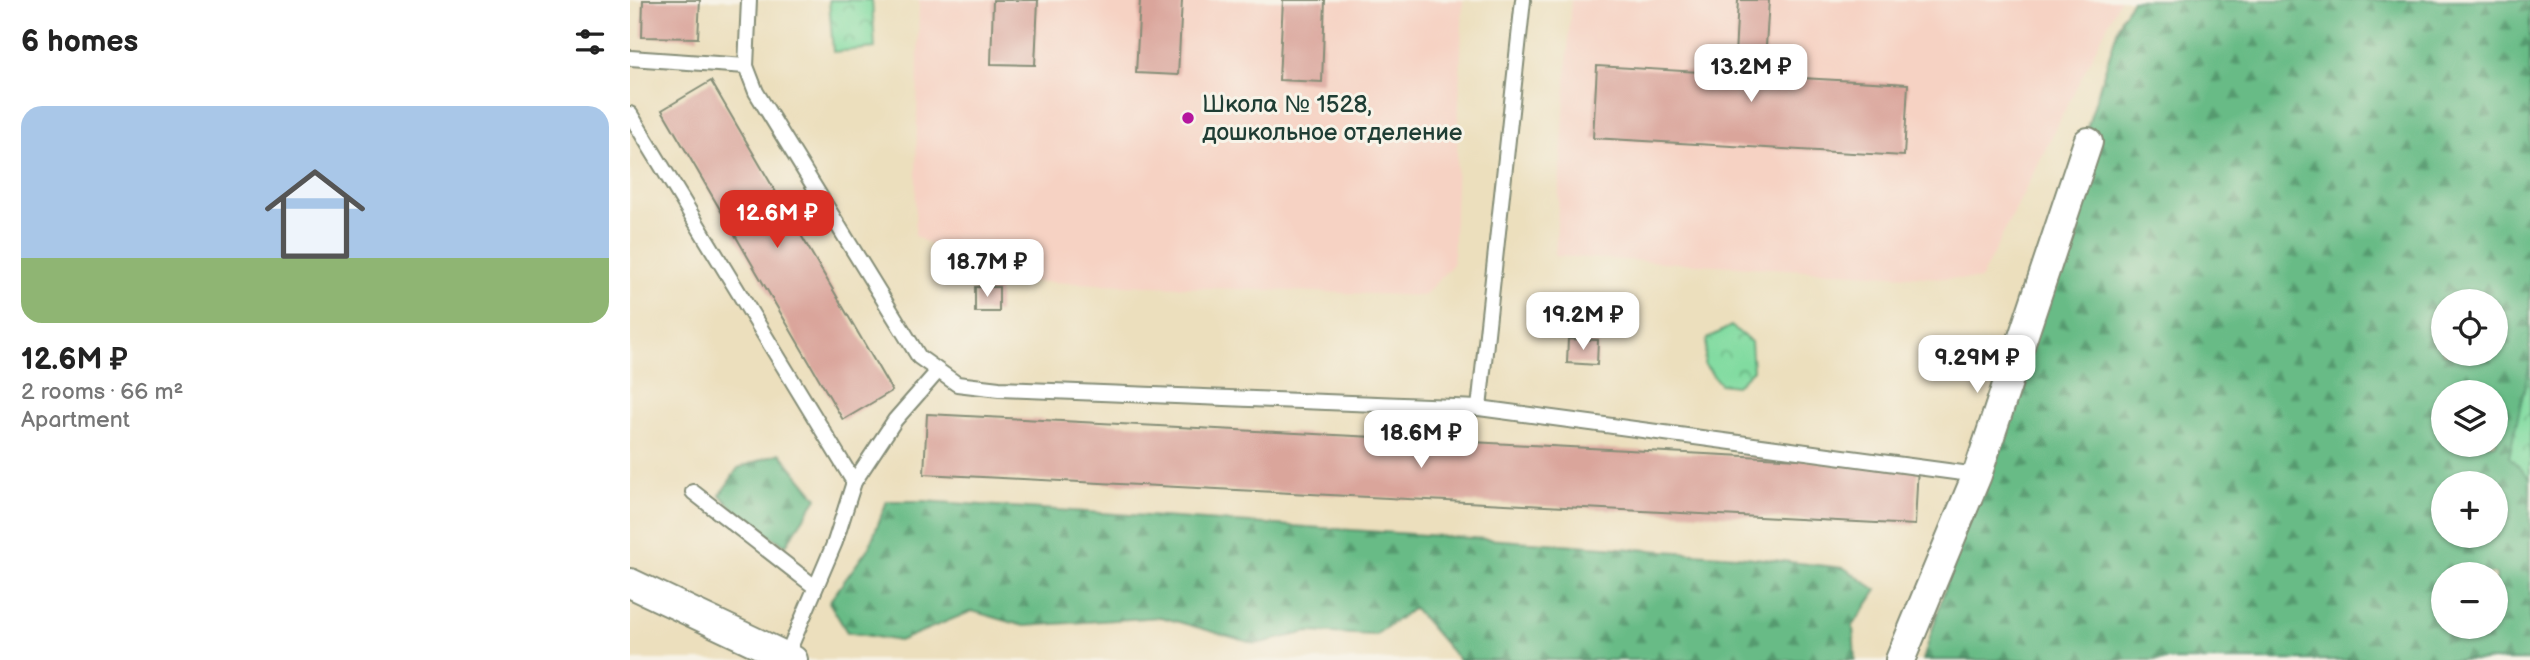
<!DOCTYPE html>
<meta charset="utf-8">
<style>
body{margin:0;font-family:"Balsamiq Sans",sans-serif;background:#f6f6f6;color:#222;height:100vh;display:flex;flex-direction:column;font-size:26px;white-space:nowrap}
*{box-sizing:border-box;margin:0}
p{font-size:23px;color:#767676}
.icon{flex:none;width:38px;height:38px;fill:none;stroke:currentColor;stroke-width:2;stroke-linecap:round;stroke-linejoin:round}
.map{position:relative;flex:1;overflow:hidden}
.panel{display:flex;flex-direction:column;background:#fff;width:630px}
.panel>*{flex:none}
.controls{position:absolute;left:1801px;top:289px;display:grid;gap:14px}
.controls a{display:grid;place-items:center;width:77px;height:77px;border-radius:50%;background:#fff;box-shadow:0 2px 5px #0004;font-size:35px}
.price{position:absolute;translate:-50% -60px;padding:0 16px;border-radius:14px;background:#fff;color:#222;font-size:23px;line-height:46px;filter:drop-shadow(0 2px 4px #0008)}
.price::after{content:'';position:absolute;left:50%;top:42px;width:21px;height:16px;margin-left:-10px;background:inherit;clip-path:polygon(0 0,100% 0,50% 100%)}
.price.selected{background:#d93025;color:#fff}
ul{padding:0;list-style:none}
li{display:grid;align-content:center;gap:14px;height:371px;padding:0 21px}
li+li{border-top:2px solid #e0e0e0}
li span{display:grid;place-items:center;height:217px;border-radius:21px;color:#555}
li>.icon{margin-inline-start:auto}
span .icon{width:126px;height:126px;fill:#fffc;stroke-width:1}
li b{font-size:30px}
h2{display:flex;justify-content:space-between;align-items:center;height:84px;padding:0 21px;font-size:30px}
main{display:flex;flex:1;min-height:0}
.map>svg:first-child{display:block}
.built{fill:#f6d2c3}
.forest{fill:url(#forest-firs);stroke:#447c5d;stroke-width:2;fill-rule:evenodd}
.park{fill:url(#park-crowns);stroke:#508c6a;stroke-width:2}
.building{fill:#daa59b}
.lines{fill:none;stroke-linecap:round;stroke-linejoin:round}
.lane-casing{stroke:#868e78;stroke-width:18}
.street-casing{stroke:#868e78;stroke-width:32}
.lane{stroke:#fff;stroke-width:14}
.street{stroke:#fff;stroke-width:28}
.poi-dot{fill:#b5179e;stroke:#f7f3e8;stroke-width:2.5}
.labels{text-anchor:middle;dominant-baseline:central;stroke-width:6;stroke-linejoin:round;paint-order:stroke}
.poi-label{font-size:24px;fill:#1f3d34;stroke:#f7f3e8;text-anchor:start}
</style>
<main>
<section class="panel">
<h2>6 homes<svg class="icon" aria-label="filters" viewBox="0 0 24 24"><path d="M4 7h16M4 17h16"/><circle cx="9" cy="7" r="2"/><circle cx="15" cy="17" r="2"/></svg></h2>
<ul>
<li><span style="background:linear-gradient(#a9c7e8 70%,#8fb573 0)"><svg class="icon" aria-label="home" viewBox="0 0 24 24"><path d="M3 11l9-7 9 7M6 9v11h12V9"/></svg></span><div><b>12.6M ₽</b><p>2 rooms · 66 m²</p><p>Apartment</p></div></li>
</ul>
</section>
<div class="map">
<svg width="1900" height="660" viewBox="0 0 1900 660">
<defs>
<pattern id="forest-firs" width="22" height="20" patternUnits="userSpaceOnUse" patternTransform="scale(1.75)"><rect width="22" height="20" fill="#68bb86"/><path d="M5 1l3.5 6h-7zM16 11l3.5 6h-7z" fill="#55996e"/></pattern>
<pattern id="park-crowns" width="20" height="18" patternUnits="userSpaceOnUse" patternTransform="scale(1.75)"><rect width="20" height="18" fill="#81dba0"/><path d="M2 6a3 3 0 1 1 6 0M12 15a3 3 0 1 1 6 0" fill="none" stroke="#69b383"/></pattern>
</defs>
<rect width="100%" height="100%" fill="#f7f3e8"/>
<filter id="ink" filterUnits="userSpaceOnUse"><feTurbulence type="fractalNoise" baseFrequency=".0143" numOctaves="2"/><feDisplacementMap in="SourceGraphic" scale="14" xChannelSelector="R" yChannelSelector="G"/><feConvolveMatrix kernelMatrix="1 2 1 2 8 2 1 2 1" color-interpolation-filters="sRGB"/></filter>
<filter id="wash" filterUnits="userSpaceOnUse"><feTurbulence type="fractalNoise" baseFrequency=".00686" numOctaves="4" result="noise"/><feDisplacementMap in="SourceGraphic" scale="28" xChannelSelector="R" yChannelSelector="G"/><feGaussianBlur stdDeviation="1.57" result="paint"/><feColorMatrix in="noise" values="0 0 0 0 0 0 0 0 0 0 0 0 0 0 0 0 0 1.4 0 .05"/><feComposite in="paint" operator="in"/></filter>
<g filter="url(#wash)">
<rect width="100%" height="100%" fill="#ecdfbd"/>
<!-- built -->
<g class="built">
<polygon points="289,0 833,0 823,264 794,296 360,280 285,236"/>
<polygon points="941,0 1490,0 1350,280 925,256"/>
</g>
<!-- forest -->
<g class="forest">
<path d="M 1502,0 L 1900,0 L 1900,660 L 1293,660 L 1491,18 ZM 1813,301 L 1866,301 L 1866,354 L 1813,354 ZM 1813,392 L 1866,392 L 1866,444 L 1813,444 ZM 1813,483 L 1866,483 L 1866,536 L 1813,536 ZM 1813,574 L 1866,574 L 1866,626 L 1813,626 Z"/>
<polygon points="150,453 187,498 156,545 120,525 90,495 108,468"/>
<polygon points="257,501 293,501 1107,556 1214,568 1247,590 1223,626 1225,660 829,660 784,608 745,635 678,632 626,644 531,617 394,626 342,611 269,641 217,632 199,602 239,547"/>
</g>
<!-- park -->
<g class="park">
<polygon points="199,0 242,0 245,48 203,52"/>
<polygon points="1101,326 1121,342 1123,370 1106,386 1090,384 1074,364 1077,339"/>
<polygon points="1900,363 1900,478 1879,457"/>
</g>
<g id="blocks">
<!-- building -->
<g class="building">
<polygon points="13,0 70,0 68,38 12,37"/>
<polygon points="363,0 408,0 405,65 361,64"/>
<polygon points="510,0 552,0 548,75 506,73"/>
<polygon points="653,0 695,0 692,82 649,80"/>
<polygon points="1108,0 1139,0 1134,76 1278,84 1274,156 963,138 967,66 1104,74"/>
<polygon points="81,81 262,391 213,420 32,110"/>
<rect x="345" y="287" width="24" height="25"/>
<polygon points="938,339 968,340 967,365 937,363"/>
<polygon points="297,414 1288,465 1285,525 294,474"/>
</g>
</g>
</g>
<g filter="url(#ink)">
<use href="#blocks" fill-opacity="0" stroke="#868e78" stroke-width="2"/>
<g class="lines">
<!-- lane casing -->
<g class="lane-casing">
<g id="lane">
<polyline points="119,0 116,66 126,92 289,357 327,384 369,389 849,408 1347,475"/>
<polyline points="0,58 116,66"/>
<polyline points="0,114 224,482"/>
<polyline points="849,408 893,0"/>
<polyline points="63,492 185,587"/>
<polyline points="156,657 205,542 224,482 265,420 308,371"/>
</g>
</g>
<!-- street casing -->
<g class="street-casing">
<g id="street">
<polyline points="0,583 163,660"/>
<polyline points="1270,660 1347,475 1458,142"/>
</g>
</g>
<!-- lane -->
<use href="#lane" class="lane"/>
<!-- street -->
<use href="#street" class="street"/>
</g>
</g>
<!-- markers -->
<circle class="poi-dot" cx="558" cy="118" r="7"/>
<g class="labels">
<!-- poi labels -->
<g class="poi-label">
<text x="572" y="104">Школа № 1528,<tspan x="572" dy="28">дошкольное отделение</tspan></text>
</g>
</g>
</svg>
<div class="controls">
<a><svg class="icon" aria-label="locate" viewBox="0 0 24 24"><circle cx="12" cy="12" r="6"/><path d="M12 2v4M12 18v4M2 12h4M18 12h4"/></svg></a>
<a><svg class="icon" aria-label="layers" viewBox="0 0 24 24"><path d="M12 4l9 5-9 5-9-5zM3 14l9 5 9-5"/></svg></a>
<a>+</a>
<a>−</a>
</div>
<b class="price" style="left:1121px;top:104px">13.2M ₽</b>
<b class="price selected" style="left:147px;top:250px">12.6M ₽</b>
<b class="price" style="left:357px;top:299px">18.7M ₽</b>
<b class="price" style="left:953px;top:352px">19.2M ₽</b>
<b class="price" style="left:1347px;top:395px">9.29M ₽</b>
<b class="price" style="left:791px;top:470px">18.6M ₽</b>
</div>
</main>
